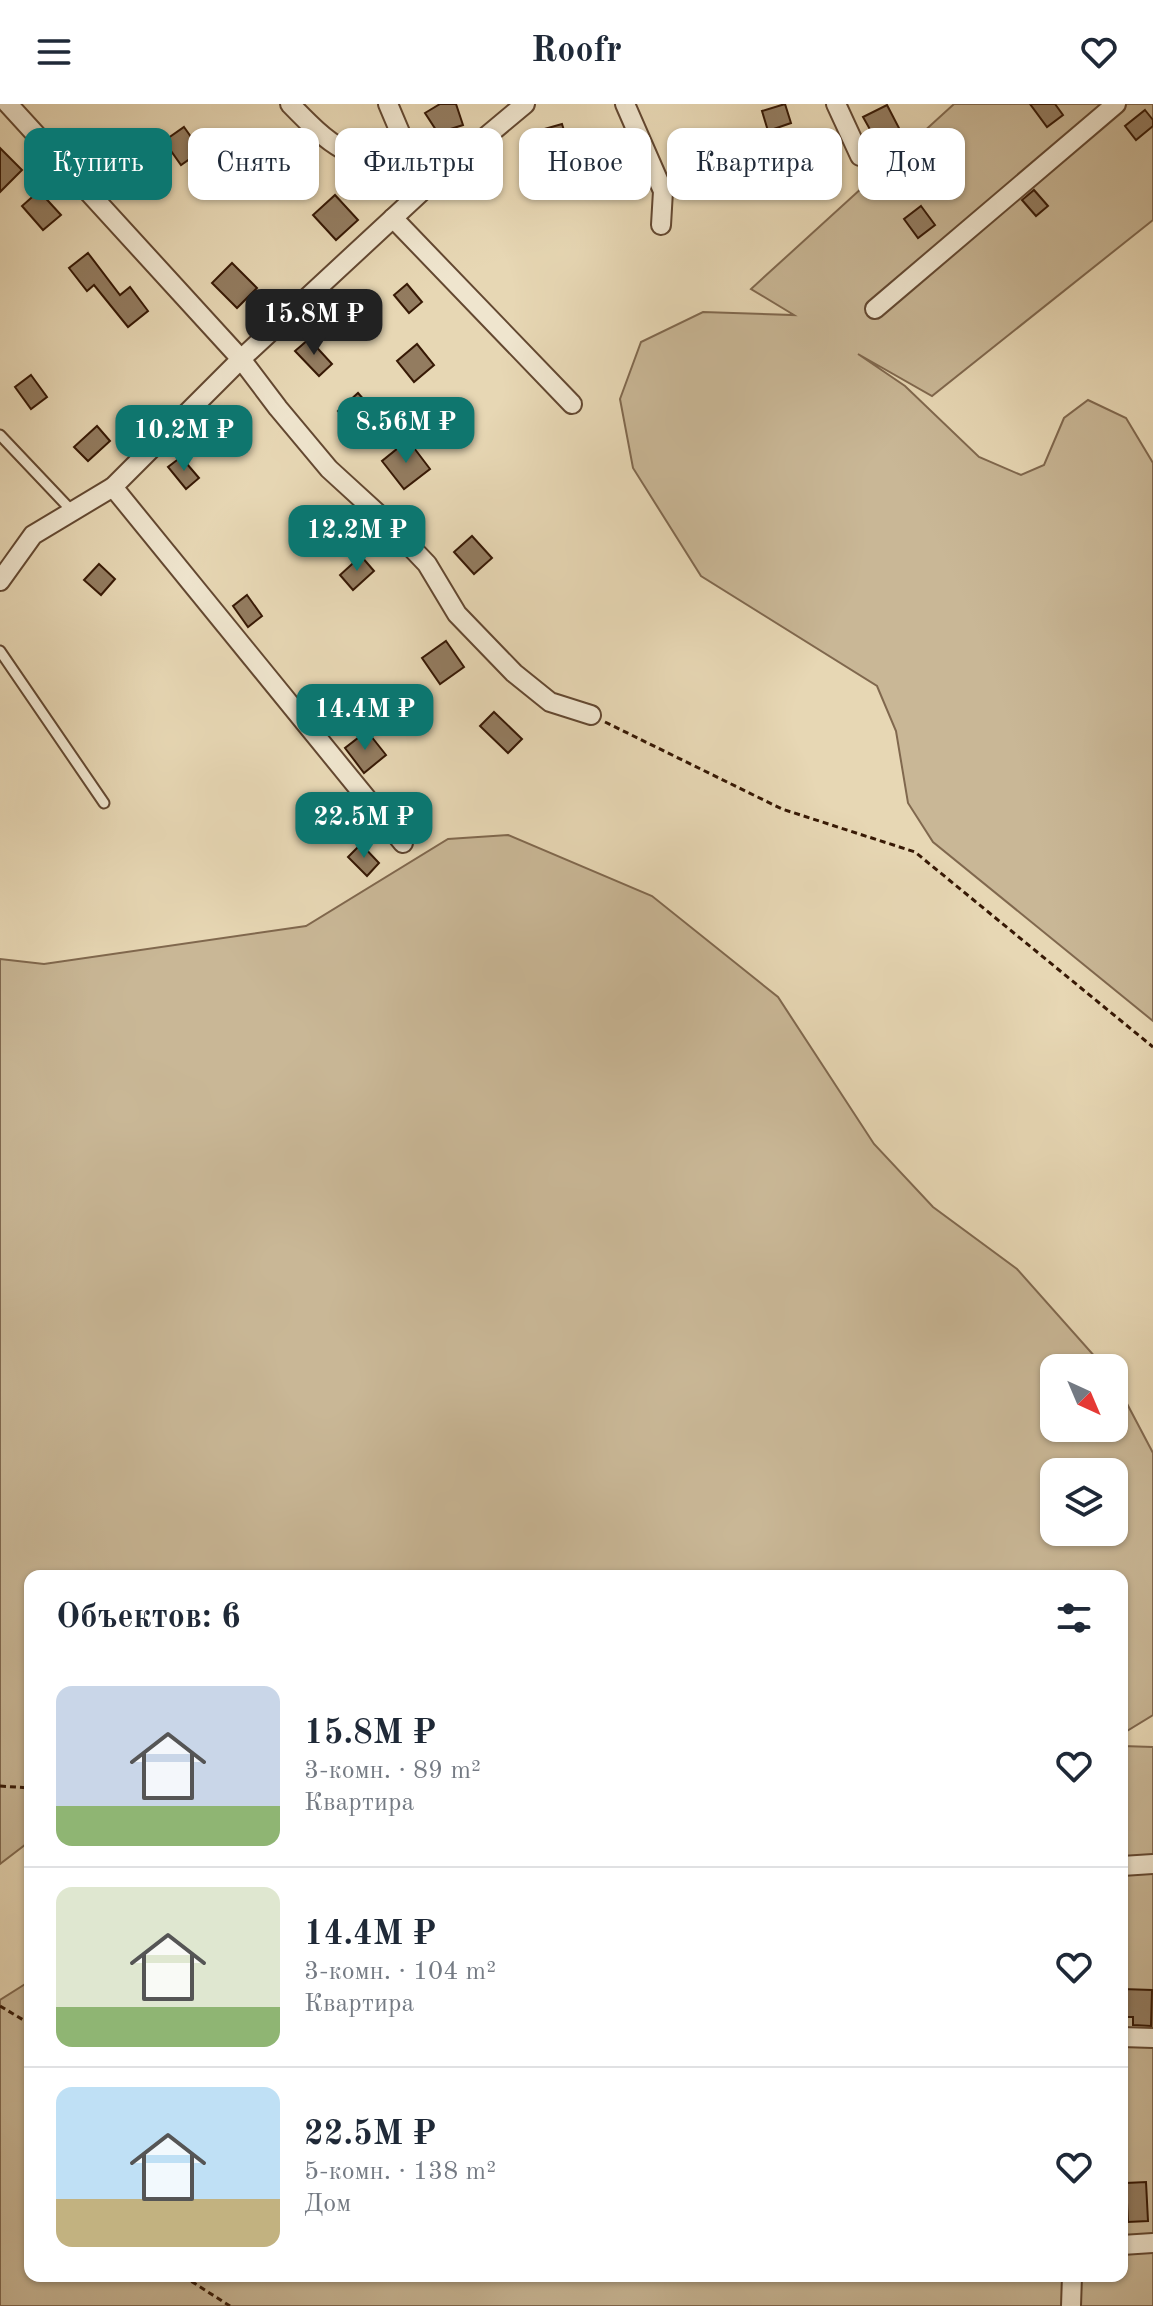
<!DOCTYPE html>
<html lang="ru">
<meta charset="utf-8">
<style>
body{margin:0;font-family:"Old Standard TT",serif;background:#f6f6f7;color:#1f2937;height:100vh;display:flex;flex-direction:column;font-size:30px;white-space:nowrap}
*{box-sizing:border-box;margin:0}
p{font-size:26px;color:#747a83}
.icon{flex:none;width:44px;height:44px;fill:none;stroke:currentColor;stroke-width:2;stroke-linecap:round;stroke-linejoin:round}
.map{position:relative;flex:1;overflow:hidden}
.panel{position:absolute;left:24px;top:1466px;width:1104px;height:712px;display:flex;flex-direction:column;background:#fff;border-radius:16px;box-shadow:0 2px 6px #0004}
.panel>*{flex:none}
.top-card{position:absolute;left:24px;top:24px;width:1106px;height:72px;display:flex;gap:16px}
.needle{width:52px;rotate:136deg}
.buttons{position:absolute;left:1040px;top:1250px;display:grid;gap:16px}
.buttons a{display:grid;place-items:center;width:88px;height:88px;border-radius:16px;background:#fff;box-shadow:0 2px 6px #0004;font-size:40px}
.price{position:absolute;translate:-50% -68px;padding:0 18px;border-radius:16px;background:#0f766e;color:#fff;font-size:26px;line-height:52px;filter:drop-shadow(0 2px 4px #0008)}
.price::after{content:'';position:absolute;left:50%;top:48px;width:24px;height:18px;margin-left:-12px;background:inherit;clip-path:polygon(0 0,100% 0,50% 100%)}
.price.on{background:#222;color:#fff}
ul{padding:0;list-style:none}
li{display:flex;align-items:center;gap:24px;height:200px;padding:0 32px}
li+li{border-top:2px solid #e0e1e3}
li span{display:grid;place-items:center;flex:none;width:224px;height:160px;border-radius:16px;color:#555}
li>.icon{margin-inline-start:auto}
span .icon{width:96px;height:96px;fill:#fffc;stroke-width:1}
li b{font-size:34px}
h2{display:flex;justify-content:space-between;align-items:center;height:96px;padding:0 32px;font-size:34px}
.pill{padding:0 28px;border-radius:16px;background:#fff;box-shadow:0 2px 6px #0004;font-size:28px;line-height:72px}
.pill.on{background:#0f766e;color:#fff}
header{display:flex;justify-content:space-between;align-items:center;height:104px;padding:0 32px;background:#fff;font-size:36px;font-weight:700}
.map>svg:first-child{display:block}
.green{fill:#c9b796;stroke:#80684e;stroke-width:2;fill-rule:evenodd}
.building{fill:#937c60;stroke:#371905;stroke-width:2}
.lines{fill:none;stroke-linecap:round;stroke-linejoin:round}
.service-casing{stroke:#634831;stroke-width:13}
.minor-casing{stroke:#634831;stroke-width:22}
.path{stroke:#371905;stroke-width:3;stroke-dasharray:6 4;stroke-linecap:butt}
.service{stroke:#efe5ce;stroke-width:9}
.minor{stroke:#efe5ce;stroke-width:18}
</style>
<header><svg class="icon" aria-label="menu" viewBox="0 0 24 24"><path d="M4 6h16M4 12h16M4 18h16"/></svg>Roofr<svg class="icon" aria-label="heart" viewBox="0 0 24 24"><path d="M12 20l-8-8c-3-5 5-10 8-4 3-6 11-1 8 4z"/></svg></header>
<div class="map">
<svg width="1153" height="2202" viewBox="0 0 1153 2202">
<rect width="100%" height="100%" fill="#e7d7b4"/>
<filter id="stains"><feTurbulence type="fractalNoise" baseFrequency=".0025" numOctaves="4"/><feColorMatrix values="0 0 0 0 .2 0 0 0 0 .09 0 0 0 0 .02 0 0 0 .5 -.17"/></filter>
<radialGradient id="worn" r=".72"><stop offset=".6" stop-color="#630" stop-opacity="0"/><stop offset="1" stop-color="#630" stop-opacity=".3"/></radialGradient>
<!-- green -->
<g class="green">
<polygon points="954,0 1153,0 1153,116 932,292 858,250 905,282 979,353 1021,371 1044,361 1064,314 1088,296 1126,314 1153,359 1153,917 933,738 908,699 896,627 877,582 701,472 633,364 620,295 641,238 703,208 794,211 751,185"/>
<path d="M 508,731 L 652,792 L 778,893 L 874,1040 L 933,1103 L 1017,1165 L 1105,1264 L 1054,1264 L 1054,1324 L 1114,1324 L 1114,1275 L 1153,1349 L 1153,1611 L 1122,1630 L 1122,1472 L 30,1472 L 30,1737 L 0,1760 L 0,855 L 44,860 L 306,822 L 448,735 ZM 1054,1368 L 1114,1368 L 1114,1428 L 1054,1428 Z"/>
<polygon points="1122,1642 1153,1643 1153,2202 0,2202 0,1896 30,1877 30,2172 1122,2172"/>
</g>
<!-- building -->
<g class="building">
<polygon points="440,0 456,0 463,21 438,29 425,9"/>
<polygon points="785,0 791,19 768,27 762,7"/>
<polygon points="1030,0 1055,0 1063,11 1047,23"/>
<polygon points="887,1 900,26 877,38 863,13"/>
<polygon points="1145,6 1153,16 1153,22 1136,36 1125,22"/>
<polygon points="562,20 570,46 542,55 534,28"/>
<polygon points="184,23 201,47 181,61 164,37"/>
<polygon points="0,44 22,66 0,88"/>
<polygon points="296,48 316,71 293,91 273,68"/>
<polygon points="810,50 820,69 799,79 789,60"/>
<polygon points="1034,86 1048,102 1036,112 1022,96"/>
<polygon points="39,87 61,111 43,126 22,102"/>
<polygon points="335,91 358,116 336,136 313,111"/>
<polygon points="921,102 935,121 918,134 904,115"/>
<polygon points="88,149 120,191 130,183 148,207 128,223 94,181 87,187 69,164"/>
<polygon points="232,159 257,184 237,204 212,179"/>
<polygon points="407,180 422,198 409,209 394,191"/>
<polygon points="309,235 332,260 319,272 295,247"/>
<polygon points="417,240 434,261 414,278 397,257"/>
<polygon points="31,271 47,293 31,305 15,283"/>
<polygon points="358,289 379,313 359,330 338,307"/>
<polygon points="97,322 110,337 88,357 74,343"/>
<polygon points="408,336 430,365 404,385 382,357"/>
<polygon points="181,353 199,374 186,385 168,363"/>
<polygon points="472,432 492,454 474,470 454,448"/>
<polygon points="361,452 374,467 353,486 340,471"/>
<polygon points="99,460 115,475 101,491 84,476"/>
<polygon points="247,491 262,512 248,523 233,502"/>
<polygon points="446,537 464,563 440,580 422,554"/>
<polygon points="494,608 522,635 508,649 480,622"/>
<polygon points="367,627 386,651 364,669 345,644"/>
<polygon points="361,740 379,759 367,772 348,753"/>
<polygon points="1122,1885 1152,1886 1151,1922 1133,1921 1133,1913 1122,1913"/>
<polygon points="1146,2078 1148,2117 1128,2118 1126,2079"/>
</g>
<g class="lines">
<!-- service casing -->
<g class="service-casing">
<g id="service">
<polyline points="0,331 73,408"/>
<polyline points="0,547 104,699"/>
</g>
</g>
<!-- minor casing -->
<g class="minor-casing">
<g id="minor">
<polyline points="8,0 241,255 278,304 329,365 387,418 427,460 457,510 514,569 550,598 591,611"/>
<path d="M 290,0 C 327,38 354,66 410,52"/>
<polyline points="388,0 410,52 433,77"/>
<polyline points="625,0 663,87 661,121"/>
<polyline points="836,0 860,52"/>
<polyline points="393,114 572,300"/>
<polyline points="875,205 1116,0"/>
<polyline points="113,383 403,739"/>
<polyline points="0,477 33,431 113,383 241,255 433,77 525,0"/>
<polyline points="1122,1762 1153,1760"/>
<polyline points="1122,1933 1153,1934"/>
<polyline points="1122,2141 1153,2139"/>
<polyline points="1071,2202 1072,2172"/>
</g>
</g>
<!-- path -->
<g class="path">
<polyline points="605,618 782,705 915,748 1153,943"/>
<polyline points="0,1682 30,1684"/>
<polyline points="0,1902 30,1920"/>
<polyline points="183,2172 230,2202"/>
</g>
<!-- service -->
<use href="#service" class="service"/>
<!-- minor -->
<use href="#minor" class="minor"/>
</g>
<rect width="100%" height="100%" filter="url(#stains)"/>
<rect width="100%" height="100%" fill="url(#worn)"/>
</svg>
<div class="buttons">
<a><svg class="needle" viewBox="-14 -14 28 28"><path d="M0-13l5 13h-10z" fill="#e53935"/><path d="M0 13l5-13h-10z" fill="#747a83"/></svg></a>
<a><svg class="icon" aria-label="layers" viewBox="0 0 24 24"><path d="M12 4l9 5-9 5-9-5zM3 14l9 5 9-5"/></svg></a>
</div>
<b class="price on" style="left:314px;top:253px">15.8M ₽</b>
<b class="price" style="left:406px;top:361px">8.56M ₽</b>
<b class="price" style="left:184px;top:369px">10.2M ₽</b>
<b class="price" style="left:357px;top:469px">12.2M ₽</b>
<b class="price" style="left:365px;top:648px">14.4M ₽</b>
<b class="price" style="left:364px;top:756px">22.5M ₽</b>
<div class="top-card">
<a class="pill on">Купить</a>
<a class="pill">Снять</a>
<a class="pill">Фильтры</a>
<a class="pill">Новое</a>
<a class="pill">Квартира</a>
<a class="pill">Дом</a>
</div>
<section class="panel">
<h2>Объектов: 6<svg class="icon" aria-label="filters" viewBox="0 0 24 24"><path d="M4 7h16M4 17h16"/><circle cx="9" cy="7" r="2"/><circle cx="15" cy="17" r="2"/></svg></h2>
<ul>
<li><span style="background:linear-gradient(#c9d6e8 75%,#8fb573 0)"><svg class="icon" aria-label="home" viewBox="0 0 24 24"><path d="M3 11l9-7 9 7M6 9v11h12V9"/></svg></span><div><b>15.8M ₽</b><p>3-комн. · 89 m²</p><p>Квартира</p></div><svg class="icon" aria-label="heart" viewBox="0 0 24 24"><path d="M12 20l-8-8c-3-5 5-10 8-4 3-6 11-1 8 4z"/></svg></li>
<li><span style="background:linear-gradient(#dfe7d0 75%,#8fb573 0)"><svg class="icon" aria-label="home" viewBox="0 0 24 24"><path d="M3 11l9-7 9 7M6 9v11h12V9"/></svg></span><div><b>14.4M ₽</b><p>3-комн. · 104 m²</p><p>Квартира</p></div><svg class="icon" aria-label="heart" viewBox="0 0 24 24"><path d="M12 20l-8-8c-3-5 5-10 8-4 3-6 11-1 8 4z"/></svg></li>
<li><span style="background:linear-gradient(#bfe0f5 70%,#c2b280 0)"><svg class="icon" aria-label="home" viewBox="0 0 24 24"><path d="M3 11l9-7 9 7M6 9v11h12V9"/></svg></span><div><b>22.5M ₽</b><p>5-комн. · 138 m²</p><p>Дом</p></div><svg class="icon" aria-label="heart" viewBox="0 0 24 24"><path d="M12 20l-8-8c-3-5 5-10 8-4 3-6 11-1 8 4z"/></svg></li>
</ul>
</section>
</div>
